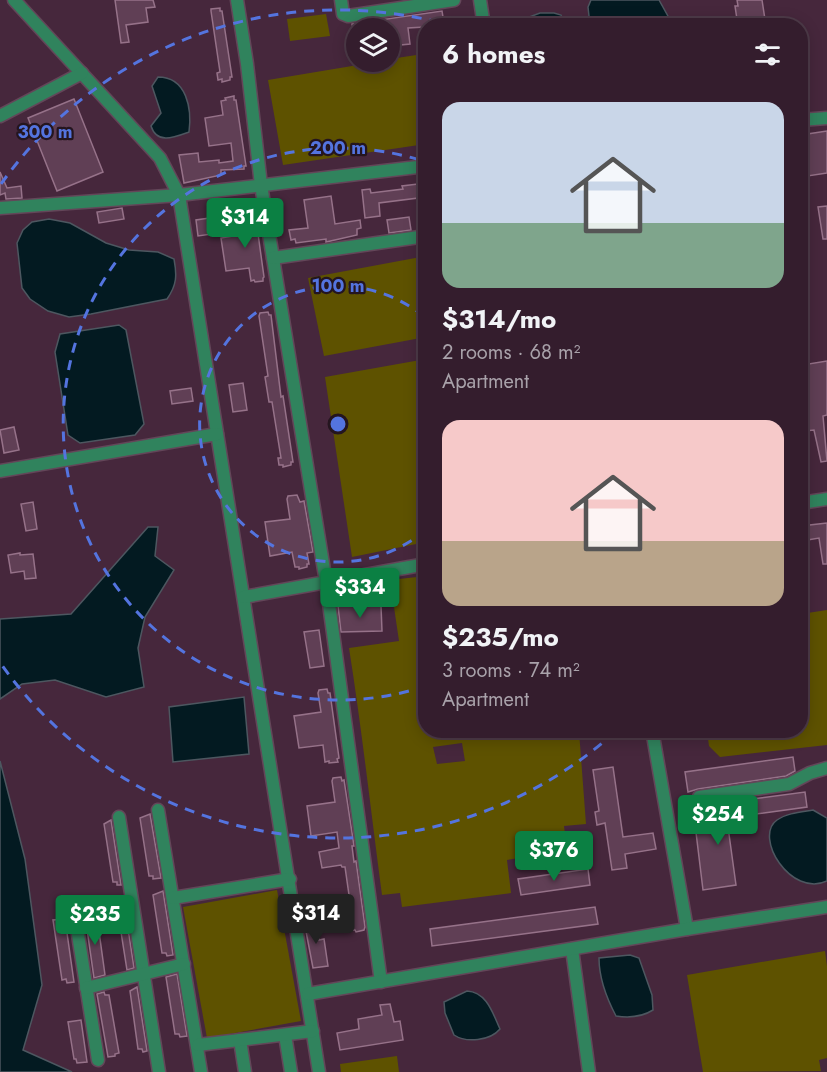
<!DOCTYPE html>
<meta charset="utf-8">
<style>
body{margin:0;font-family:Jost,sans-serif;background:#3f2a39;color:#f1f3f6;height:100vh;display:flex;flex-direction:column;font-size:22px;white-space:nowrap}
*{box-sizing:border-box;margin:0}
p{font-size:20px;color:#a9a2aa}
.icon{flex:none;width:33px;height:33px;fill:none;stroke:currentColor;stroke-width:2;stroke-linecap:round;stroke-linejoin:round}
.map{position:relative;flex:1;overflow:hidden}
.drawer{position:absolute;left:418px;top:18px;width:390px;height:720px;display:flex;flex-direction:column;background:#341d2d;border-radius:24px;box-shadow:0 3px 15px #0003,0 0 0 2px #4e3b49}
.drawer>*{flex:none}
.fabs{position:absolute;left:346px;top:18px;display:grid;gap:12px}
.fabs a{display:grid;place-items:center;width:54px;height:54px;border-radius:50%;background:#341d2d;box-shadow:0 3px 15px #0003,0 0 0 2px #4e3b49;font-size:30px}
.price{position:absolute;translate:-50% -51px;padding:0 14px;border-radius:6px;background:#0b8043;color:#fff;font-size:20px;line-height:39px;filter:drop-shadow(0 2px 3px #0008)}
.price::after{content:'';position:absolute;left:50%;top:36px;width:18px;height:14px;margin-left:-9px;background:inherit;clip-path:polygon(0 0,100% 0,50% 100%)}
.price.selected{background:#222;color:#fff}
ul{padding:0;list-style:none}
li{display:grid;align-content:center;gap:12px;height:318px;padding:0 24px}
li span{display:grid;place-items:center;height:186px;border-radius:18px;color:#555}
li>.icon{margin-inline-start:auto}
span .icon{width:108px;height:108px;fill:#fffc;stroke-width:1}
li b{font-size:26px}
h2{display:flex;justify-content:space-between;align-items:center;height:72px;padding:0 24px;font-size:26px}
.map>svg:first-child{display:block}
.green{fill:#5e5200;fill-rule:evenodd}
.water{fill:#031a21;stroke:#4d5760;stroke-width:1.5}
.building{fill:#603f55;stroke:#967289;stroke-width:1.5}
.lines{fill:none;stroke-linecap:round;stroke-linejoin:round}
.minor-casing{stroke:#634659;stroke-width:15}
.minor{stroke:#30835d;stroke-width:12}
.ring{fill:none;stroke:#5474df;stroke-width:3;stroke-dasharray:10 8}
.centre{fill:#5474df;stroke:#24151f;stroke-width:3}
.ring-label{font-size:18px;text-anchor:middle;font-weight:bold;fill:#5474df;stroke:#24151f;stroke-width:4.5;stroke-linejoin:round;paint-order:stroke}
</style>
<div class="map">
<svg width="827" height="1072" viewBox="0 0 827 1072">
<rect width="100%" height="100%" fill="#46273c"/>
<!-- green -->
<g class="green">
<polygon points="326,14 330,36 290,41 287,19"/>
<polygon points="423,54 426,75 426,144 283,165 268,80 376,62 390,62 390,59"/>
<polygon points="426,256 426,337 324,356 308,278"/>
<polygon points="426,359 426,542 352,557 325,377"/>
<path d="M 426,576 L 426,730 L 579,731 L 586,824 L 564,826 L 567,850 L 507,860 L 511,893 L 402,907 L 400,893 L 382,895 C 371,813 362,730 349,648 L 399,641 L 390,580 ZM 462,743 L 465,761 L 437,764 L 433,747 Z"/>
<polygon points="827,610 827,745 720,757 709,746 707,731 801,730 801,614"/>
<polygon points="277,890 301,1021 207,1038 183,907"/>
<polygon points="825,951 827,966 827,1058 819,1060 821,1071 703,1072 687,975"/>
<polygon points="397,1056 399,1072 341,1072 340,1064"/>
</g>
<!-- water -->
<g class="water">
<polygon points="591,0 659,0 669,18 670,25 590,25 588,7"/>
<polygon points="540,13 554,13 561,15 565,25 517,25 524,19"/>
<path d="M 158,77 C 187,77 192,109 189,132 C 175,137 157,145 151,126 L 161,113 L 152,86 Z"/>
<path d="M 49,219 L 70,223 L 106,243 L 129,250 L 158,252 L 174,259 C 177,275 177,285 167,299 L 91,314 L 69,317 L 48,311 L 30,299 L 22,288 L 17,243 L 23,230 L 32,222 Z"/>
<polygon points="119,325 126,330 144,424 135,435 80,443 68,435 55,352 60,334"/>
<polygon points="148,527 158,527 155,556 174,570 145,617 138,648 144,687 106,697 55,680 22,684 0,699 0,619 71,614"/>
<polygon points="244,697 249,754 173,762 169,707"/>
<polygon points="0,761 25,859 42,985 23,1050 72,1072 0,1072"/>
<path d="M 813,810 L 827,818 L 827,881 C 791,898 753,837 777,820 C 787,813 801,812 813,810 Z"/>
<path d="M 630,955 L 639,958 L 652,995 L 653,1010 C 642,1017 629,1018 616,1016 C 607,999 599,978 599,958 Z"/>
<path d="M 467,991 C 487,992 493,1014 500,1029 C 490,1041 466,1043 454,1035 L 445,1013 L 444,1002 Z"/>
</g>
<!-- building -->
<g class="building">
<polygon points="115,0 153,0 155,7 146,8 148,22 126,25 129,42 121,43"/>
<polygon points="737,0 762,0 766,26 738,26 735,6 738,6"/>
<polygon points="220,8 220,11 222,11 232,77 230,77 230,80 222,82 222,79 218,80 217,73 220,72 211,11 211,9"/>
<polygon points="442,11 444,23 442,23 442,26 408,28 410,44 391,46 390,28 353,28 352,24"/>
<polygon points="234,96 234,100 236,100 246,166 244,166 244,169 221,170 221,175 184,183 179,155 198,153 199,162 219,160 219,163 233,161 231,143 209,146 205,118 223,115 221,101 226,100 225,98"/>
<polygon points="74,99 103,172 57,191 28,118"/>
<polygon points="827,131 827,173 801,177 801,135"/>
<polygon points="0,172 7,188 21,186 22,198 6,199 5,193 0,195"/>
<polygon points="426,183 426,197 379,203 380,216 365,218 362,190 370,189 371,193 403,189 402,186"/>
<polygon points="331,196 335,224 360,220 361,228 357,229 357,235 326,242 326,239 296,243 295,239 291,240 289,230 308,228 304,200"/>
<polygon points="827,206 827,239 823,239 818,207"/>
<polygon points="122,208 124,219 99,223 97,212"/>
<polygon points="252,208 253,212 255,212 264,277 263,278 263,281 255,282 254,280 251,281 249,268 226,271 221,238 246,234 243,212 244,209"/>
<polygon points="223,216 225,232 198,236 196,220"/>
<polygon points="409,217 411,230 389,233 387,220"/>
<polygon points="268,312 269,315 271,315 281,397 283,396 293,462 291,462 291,465 283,467 283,465 279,465 278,458 281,458 272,402 269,402 265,377 268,376 259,316 260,313"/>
<polygon points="827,361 827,415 823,416 827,461 821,462 814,430 805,431 801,406 801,382 805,382 802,365"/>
<polygon points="243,383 247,410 233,412 229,385"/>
<polygon points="191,388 193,401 172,404 170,391"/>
<polygon points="14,427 19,450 4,453 0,430"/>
<polygon points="297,495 300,502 304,501 313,552 307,553 309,564 307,564 307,567 299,569 299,567 295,567 292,552 270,556 265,522 290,519 287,499 288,496"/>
<polygon points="33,502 37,529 26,531 21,504"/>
<polygon points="827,523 827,564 823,564 819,538 801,541 801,526"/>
<polygon points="20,553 20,555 33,554 36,578 25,579 24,571 11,573 8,555"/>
<polygon points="338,606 381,606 382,631 341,632"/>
<polygon points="319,630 324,666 310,668 304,632"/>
<polygon points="327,689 328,693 330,693 339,758 337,759 338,762 329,763 329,761 325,762 323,745 299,748 294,716 321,712 318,693 319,690"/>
<polygon points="793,757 795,771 786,776 698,789 688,792 685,772"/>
<polygon points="613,767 623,837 653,833 656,849 625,854 627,868 612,870 605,823 597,825 595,812 599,811 593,770"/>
<polygon points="341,777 342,781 344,780 354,846 352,846 354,862 356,861 365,927 364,930 356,932 355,930 351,930 350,923 353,923 345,867 342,867 341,865 322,868 319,852 339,848 337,832 311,836 307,806 335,802 332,781 333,778"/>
<polygon points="805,792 807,807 756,814 753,799"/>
<polygon points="752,808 754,823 728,827 736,885 703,890 694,816"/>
<polygon points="150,814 161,878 153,879 153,876 149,876 140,818"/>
<polygon points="111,820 121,885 117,885 117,882 113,882 104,824"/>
<polygon points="588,869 590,885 521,895 518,879"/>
<polygon points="163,891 173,955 167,956 166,953 162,953 153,895"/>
<polygon points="331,896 334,915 324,916 321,897"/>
<polygon points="595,907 598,924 432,946 430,929"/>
<polygon points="125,909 134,968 127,970 118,913"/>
<polygon points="92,914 93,917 97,917 105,975 94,978 85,915"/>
<polygon points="65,919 74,982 67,983 66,979 62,980 53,920"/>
<polygon points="315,919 319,940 324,939 328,966 313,968 304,921"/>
<polygon points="177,974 187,1036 180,1037 179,1034 175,1034 166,977"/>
<polygon points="137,987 147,1051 143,1052 142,1049 138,1049 130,991"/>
<polygon points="104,992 105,995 109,995 119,1053 115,1054 115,1056 108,1057 97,994"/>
<polygon points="390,1004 394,1022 400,1021 403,1040 340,1050 337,1033 359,1029 358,1019 382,1015 380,1005"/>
<polygon points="81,1020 87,1062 77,1063 76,1059 74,1059 68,1022"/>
</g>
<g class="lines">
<!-- minor casing -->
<g class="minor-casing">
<g id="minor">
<polyline points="14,0 160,158 179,195 319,1072"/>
<polyline points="237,0 247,64 261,185 326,582 381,982"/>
<polyline points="341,0 343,14 348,16 454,0"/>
<polyline points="480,0 484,26"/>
<polyline points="0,116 82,73"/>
<polyline points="801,120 827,118"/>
<polyline points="0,208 179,195 426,166"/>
<polyline points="273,258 426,236"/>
<polyline points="0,471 217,434"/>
<polyline points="801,503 827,499"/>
<polyline points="244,597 426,564"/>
<polyline points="652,730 687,929"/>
<polyline points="699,797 789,784 810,773 827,768"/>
<polyline points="158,810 201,1072"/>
<polyline points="119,817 159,1072"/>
<polyline points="173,898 290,879"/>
<polyline points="76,922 98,1060"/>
<polyline points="572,949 589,1072"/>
<polyline points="86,988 184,964"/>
<polyline points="308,994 687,929 827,907"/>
<polyline points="285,1035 291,1072"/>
<polyline points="240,1040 245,1072"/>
<polyline points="198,1045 313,1031"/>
</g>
</g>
<!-- minor -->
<use href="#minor" class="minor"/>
</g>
<!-- distance rings -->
<g class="ring">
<path d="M426 530A138 138 0 1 1 426 318"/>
<path d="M426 686A276 276 0 1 1 426 162"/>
<path d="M615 732A414 414 0 0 1 1 664M1 184A414 414 0 0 1 449 25"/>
</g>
<circle cx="338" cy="424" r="9" class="centre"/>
<g class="ring-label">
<text x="45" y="138">300 m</text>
<text x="338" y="154">200 m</text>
<text x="338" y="292">100 m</text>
</g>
</svg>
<div class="fabs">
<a><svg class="icon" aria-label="layers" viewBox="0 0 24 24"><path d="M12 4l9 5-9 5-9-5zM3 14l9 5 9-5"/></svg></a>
</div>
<b class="price" style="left:245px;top:249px">$314</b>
<b class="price" style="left:360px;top:619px">$334</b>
<b class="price" style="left:718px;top:846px">$254</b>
<b class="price" style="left:554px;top:882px">$376</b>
<b class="price selected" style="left:316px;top:945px">$314</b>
<b class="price" style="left:95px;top:946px">$235</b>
<section class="drawer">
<h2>6 homes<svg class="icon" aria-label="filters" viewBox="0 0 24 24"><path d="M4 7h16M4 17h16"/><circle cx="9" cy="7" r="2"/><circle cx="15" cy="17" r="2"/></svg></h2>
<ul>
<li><span style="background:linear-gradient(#c9d6e8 65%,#7fa58c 0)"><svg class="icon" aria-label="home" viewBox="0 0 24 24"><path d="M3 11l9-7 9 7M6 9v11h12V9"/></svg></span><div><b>$314/mo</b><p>2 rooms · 68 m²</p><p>Apartment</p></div></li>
<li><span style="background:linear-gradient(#f6c9c9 65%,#b9a48a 0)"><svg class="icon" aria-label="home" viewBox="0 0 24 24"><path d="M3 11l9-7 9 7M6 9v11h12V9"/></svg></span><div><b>$235/mo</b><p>3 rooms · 74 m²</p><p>Apartment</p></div></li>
</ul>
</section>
</div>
